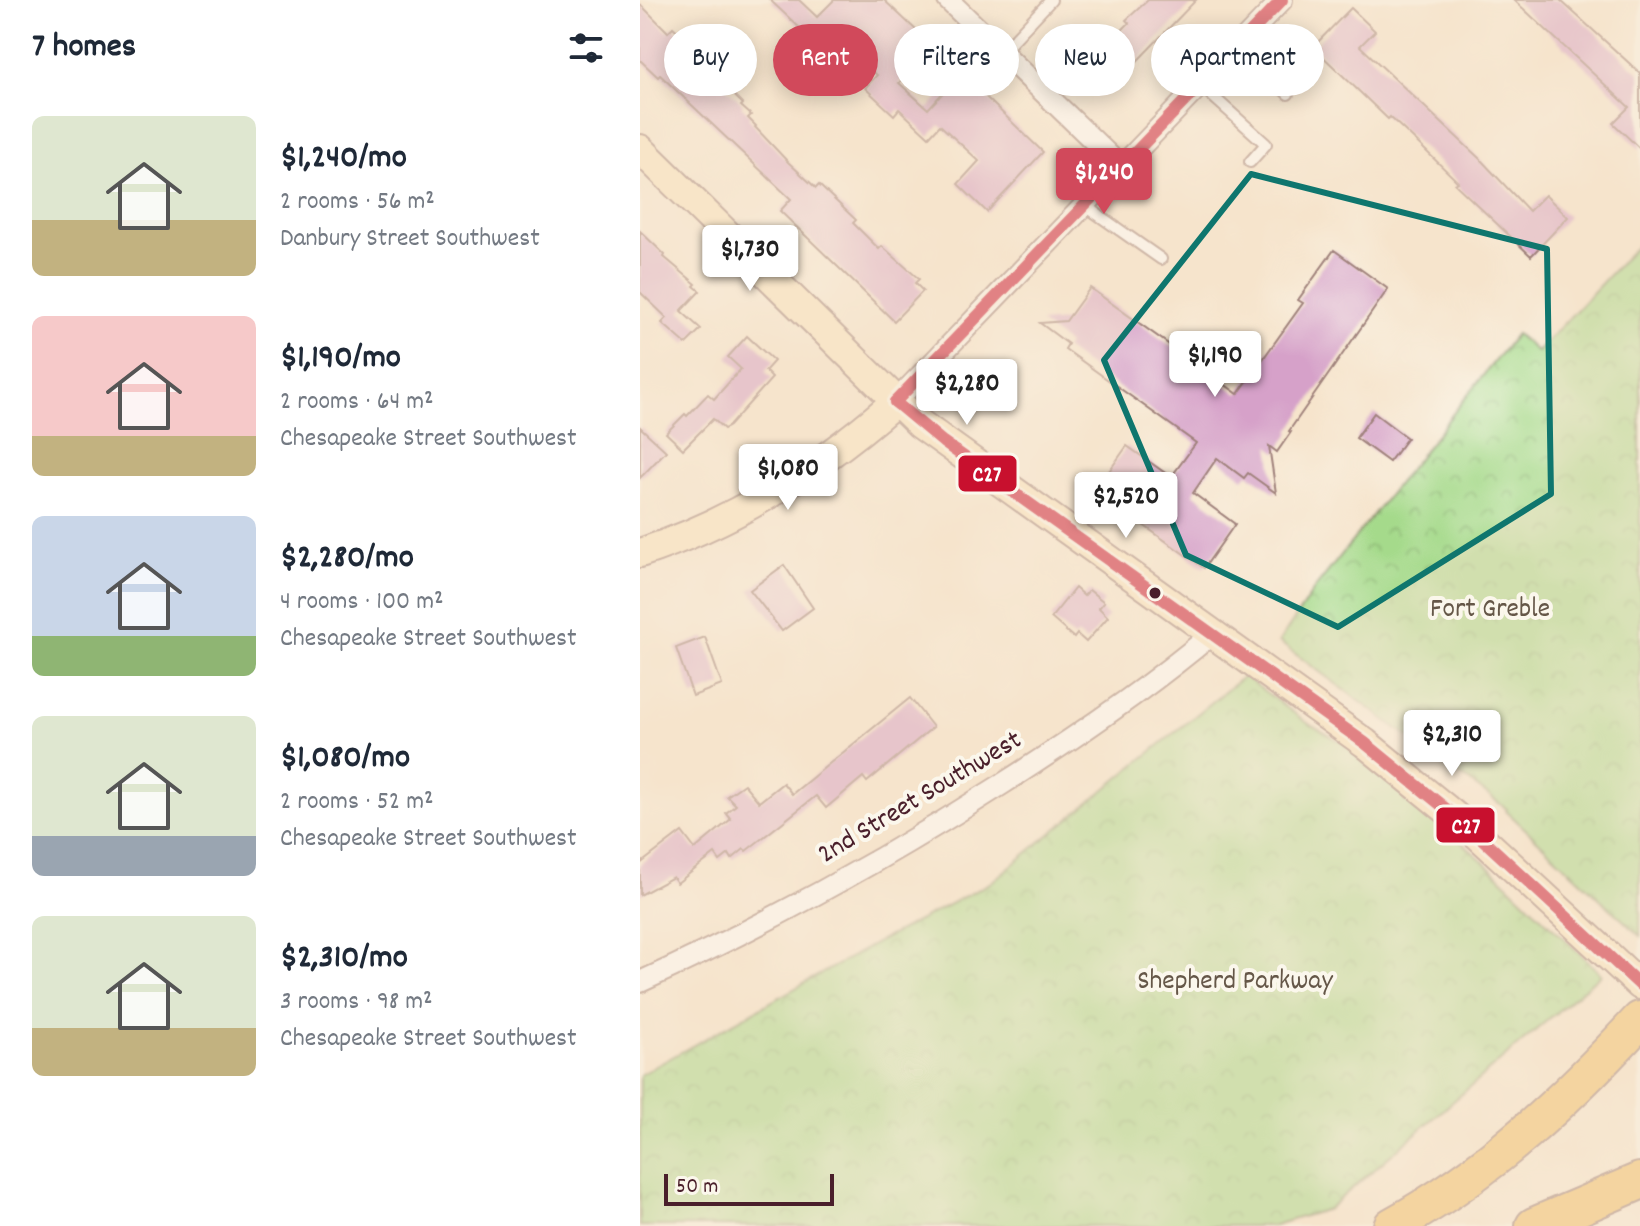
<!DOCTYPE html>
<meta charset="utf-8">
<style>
body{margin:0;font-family:Dekko,sans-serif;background:#f6f6f7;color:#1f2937;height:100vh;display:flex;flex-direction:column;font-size:30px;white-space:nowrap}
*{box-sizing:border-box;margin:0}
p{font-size:26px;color:#747a83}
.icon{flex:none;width:44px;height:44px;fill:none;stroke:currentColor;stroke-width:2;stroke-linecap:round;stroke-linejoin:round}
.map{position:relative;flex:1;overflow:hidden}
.sheet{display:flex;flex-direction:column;background:#fff;width:640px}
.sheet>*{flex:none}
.hud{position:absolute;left:24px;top:24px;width:760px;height:72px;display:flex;gap:16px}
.scale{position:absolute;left:24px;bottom:20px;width:170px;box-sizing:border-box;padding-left:8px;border:4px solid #4a1f2b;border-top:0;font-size:22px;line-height:28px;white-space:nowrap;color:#4a1f2b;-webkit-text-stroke:6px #fbf7ec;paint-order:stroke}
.price{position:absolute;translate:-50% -68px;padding:0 18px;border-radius:8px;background:#fff;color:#222;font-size:26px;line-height:52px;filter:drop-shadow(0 2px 4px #0008)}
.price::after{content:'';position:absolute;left:50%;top:48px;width:24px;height:18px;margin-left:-12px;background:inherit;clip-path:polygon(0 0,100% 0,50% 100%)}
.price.selected{background:#d1495b;color:#fff}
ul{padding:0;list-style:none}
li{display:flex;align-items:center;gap:24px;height:200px;padding:0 32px}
li span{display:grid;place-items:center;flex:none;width:224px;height:160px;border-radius:12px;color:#555}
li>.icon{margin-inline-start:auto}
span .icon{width:96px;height:96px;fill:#fffc;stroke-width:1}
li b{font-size:34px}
h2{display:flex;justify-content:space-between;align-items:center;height:96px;padding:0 32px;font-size:34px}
.pill{padding:0 28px;border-radius:36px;background:#fff;box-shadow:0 4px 20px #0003;font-size:28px;line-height:72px}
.pill.selected{background:#d1495b;color:#fff}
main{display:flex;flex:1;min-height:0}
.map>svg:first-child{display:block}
.park{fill:url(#park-crowns);stroke:#787c5b;stroke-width:2}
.building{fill:#d6a1c9}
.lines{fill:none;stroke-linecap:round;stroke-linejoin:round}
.lane-casing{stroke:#a0827c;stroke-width:14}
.street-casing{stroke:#a0827c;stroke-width:24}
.secondary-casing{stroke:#a0827c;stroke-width:32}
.highway-casing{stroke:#a0827c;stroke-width:40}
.lane{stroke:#fff;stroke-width:10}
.street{stroke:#fff;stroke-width:20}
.secondary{stroke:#fae7c3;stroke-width:28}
.highway{stroke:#f2c26a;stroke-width:36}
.bus-1-casing{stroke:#fbf7ec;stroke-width:18}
.bus-1{stroke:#c8102e;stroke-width:12}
.marked{fill:none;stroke:#0f766e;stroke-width:6;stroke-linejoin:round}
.bus-dot{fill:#4a1f2b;stroke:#fbf7ec;stroke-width:3}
.labels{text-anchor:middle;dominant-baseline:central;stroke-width:8;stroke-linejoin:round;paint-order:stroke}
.park-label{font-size:28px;fill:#655748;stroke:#fbf7ec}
.street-label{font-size:28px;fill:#4a1f2b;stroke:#fbf7ec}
.line-badge{stroke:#fbf7ec;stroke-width:3}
.badge-label{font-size:22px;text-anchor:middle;font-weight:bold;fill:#fff}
</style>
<main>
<section class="sheet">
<h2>7 homes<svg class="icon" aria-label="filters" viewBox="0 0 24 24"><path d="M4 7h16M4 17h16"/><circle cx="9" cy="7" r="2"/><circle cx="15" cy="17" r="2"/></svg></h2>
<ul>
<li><span style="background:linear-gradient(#dfe7d0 65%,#c2b280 0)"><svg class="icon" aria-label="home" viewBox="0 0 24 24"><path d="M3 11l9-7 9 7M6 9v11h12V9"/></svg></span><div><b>$1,240/mo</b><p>2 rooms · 56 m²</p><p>Danbury Street Southwest</p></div></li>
<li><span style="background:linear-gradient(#f6c9c9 75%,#c2b280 0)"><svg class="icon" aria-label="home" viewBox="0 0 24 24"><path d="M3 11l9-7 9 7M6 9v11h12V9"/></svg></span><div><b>$1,190/mo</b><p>2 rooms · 64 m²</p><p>Chesapeake Street Southwest</p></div></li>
<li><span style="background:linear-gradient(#c9d6e8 75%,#8fb573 0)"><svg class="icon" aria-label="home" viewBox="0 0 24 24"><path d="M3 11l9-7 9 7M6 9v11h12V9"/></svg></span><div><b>$2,280/mo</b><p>4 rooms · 100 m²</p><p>Chesapeake Street Southwest</p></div></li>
<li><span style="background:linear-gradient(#dfe7d0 75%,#9aa5b1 0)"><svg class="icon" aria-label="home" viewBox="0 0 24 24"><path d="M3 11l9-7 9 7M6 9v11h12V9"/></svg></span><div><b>$1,080/mo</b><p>2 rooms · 52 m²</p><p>Chesapeake Street Southwest</p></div></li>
<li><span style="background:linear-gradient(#dfe7d0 70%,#c2b280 0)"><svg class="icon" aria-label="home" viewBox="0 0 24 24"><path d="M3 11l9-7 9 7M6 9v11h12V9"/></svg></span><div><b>$2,310/mo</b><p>3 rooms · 98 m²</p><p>Chesapeake Street Southwest</p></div></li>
</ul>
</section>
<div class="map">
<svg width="1000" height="1226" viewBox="0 0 1000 1226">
<defs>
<pattern id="park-crowns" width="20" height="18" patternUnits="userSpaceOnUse" patternTransform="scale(2)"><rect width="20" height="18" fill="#a5da8b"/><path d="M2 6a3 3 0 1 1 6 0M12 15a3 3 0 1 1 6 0" fill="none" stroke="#90bb78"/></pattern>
</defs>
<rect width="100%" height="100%" fill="#fbf7ec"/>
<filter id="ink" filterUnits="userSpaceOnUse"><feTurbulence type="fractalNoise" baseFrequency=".0125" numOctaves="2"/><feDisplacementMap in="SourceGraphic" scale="16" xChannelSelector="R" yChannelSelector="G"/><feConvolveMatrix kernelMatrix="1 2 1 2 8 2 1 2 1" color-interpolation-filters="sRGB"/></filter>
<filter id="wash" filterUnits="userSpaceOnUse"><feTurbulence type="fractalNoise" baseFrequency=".006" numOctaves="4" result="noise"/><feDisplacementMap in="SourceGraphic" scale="32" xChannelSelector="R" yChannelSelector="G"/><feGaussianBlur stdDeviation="1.8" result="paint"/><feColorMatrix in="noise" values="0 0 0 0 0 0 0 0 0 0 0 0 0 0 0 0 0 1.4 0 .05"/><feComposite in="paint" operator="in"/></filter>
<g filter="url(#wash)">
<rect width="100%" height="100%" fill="#f6e4cc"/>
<!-- park -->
<g class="park">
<polygon points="1000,242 1000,936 866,811 867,809 639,642 676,587 876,334 897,352"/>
<polygon points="604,676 666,722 717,751 851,868 961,974 688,1209 631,1226 0,1226 0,1075 240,941 350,883"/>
</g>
<g id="blocks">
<!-- building -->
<g class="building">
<polygon points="130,0 159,0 177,17 194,0 244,0 293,46 259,83 288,109 321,73 403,152 347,212 318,184 339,161 300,125 289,137 259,109 254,115 225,88 237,75 189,32 177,44"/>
<polygon points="508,0 556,0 477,82 454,59 489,23 486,20"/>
<polygon points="874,0 920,0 1000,73 1000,149 973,123 989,107"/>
<polygon points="0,4 28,32 33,27 47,40 42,45 103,104 101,106 111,115 108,118 116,126 115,127 148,162 176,188 179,185 216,220 213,223 239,249 242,246 279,279 275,283 283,291 254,321 140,211 151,199 20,75 18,77 0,60"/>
<polygon points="711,8 735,31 720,46 840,159 889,211 905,195 928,217 891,256 815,184 818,182 784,149 750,117 748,119 673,47"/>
<polygon points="0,231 25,255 24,257 56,284 54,286 60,291 41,311 61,329 46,344 22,323 27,318 0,292"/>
<polygon points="694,250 748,289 649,431 651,432 637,452 629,446 636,493 608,473 604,478 577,458 553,493 595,524 564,568 455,491 487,446 531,477 556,443 425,349 428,344 400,323 426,321 450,288 598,394 663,303 658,300"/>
<polygon points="107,336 134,361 125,371 132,378 89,426 84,429 73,419 43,449 26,433 45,414 47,416 68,394 74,399 101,369 88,357"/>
<polygon points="734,413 767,438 749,462 716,438"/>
<polygon points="0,427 26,451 0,478"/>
<polygon points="144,565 173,608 142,631 110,590"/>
<polygon points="435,588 444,596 449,590 464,602 459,608 468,617 446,642 437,634 434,638 411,618"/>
<polygon points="65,637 82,685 53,696 36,648"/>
<polygon points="270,698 293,727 227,782 223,777 186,808 176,796 106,851 104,849 92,859 89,854 80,861 75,854 37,883 33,877 0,895 0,864 42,832 55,849 91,819 86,813 96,805 87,796 104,784 119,802 143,783 152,794"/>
</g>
</g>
</g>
<g filter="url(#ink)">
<use href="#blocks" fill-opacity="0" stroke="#a0827c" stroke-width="2"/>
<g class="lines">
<!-- lane casing -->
<g class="lane-casing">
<g id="lane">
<polyline points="599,45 648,94"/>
<polyline points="362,52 411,0"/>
<polyline points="560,85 626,144 610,162"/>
<polyline points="444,205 521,259"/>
</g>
</g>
<!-- street casing -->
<g class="street-casing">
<g id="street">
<polyline points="308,0 481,167"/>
<polyline points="255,402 642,0"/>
<path d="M 0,982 C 126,925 247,858 364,783 C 436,737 507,689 572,634"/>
</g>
</g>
<!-- secondary casing -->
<g class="secondary-casing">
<g id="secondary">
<polyline points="0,149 280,424 725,743 838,835 1000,985"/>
<path d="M 0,553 C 94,522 181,467 255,402"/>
</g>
</g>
<!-- highway casing -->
<g class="highway-casing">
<g id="highway">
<path d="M 752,1226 C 849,1173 926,1100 1000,1020"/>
<polyline points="894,1226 1000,1181"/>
</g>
</g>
<!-- lane -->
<use href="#lane" class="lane"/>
<!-- street -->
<use href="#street" class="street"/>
<!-- secondary -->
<use href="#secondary" class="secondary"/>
<!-- highway -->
<use href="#highway" class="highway"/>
<!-- bus-1 casing -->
<g class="bus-1-casing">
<g id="bus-1">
<polyline points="255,402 303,442 725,743 838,835 1000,985"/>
<polyline points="255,402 642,0"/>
</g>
</g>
<!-- bus-1 -->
<use href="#bus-1" class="bus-1"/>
</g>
</g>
<!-- marked area -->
<path d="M0 0H1000V1226H0ZM 611,174 L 907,249 L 911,494 L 698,627 L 546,555 L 464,360 Z" fill="#f6e4cc" fill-opacity=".55" fill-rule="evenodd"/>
<path class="marked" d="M 611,174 L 907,249 L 911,494 L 698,627 L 546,555 L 464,360 Z"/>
<!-- markers -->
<circle class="bus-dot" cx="515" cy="593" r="7"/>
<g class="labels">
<!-- park labels -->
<g class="park-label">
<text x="850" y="611">Fort Greble</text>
<text x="595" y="983">Shepherd Parkway</text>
</g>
<!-- street labels -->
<g class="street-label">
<text transform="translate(281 799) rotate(-31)">2nd Street Southwest</text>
</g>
</g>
<g class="line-badge">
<rect x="317" y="454" width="61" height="39" rx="8" fill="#c8102e"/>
<rect x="795" y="806" width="61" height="38" rx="8" fill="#c8102e"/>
</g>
<g class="badge-label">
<text x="347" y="481">C27</text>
<text x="826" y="833">C27</text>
</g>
</svg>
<div class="scale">50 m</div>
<b class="price selected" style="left:464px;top:216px">$1,240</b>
<b class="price" style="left:110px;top:293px">$1,730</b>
<b class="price" style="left:575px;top:399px">$1,190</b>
<b class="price" style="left:327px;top:427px">$2,280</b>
<b class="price" style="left:148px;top:512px">$1,080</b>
<b class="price" style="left:486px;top:540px">$2,520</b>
<b class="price" style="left:812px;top:778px">$2,310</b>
<div class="hud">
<a class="pill">Buy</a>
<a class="pill selected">Rent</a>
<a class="pill">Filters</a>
<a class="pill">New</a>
<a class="pill">Apartment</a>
</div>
</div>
</main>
